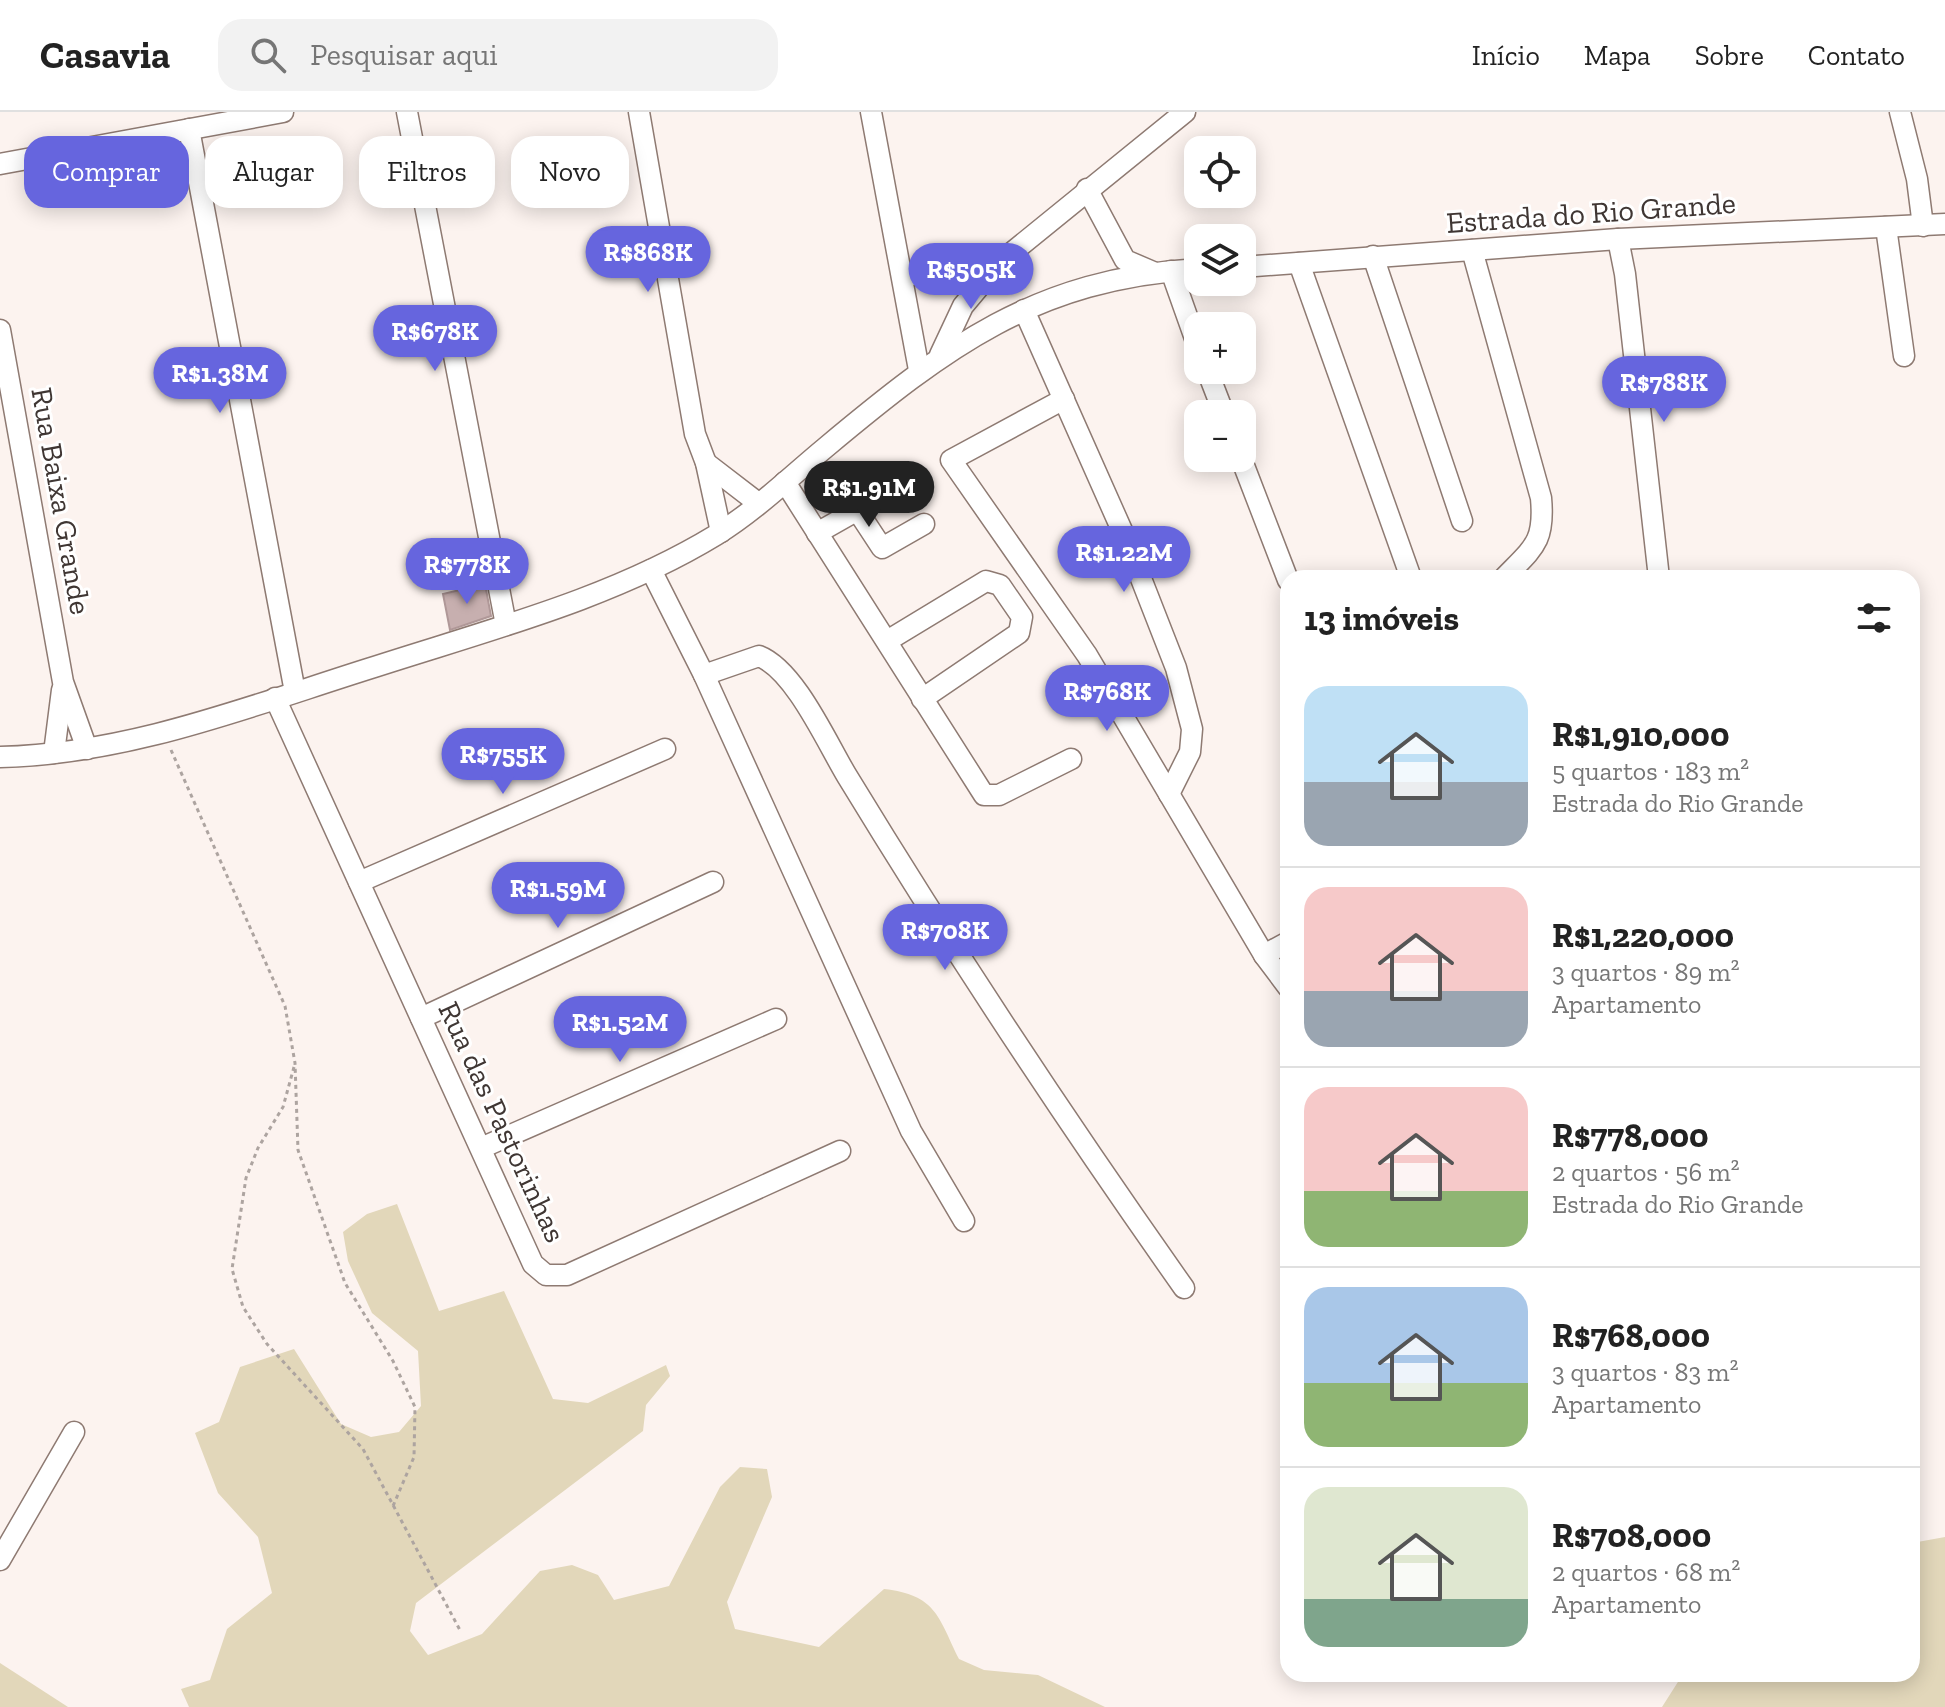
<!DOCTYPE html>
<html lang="pt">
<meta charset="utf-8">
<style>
body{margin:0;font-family:"Zilla Slab",serif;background:#f2f2f2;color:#222;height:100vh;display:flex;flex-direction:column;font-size:30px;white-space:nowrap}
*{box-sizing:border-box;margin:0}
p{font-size:26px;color:#767676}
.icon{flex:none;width:44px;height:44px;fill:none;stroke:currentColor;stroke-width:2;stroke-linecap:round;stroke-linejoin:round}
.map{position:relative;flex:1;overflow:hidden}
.sheet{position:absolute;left:1280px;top:458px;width:640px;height:1112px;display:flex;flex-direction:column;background:#fff;border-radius:24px;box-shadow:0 4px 20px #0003}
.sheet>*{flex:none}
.banner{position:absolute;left:24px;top:24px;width:760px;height:72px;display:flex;gap:16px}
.buttons{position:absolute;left:1184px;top:24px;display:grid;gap:16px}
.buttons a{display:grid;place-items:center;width:72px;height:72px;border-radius:16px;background:#fff;box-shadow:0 4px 20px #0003;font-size:40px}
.price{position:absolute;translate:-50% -68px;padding:0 18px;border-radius:28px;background:#6665de;color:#fff;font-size:26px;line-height:52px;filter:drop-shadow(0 2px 4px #0008)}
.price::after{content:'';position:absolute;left:50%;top:48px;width:24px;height:18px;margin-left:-12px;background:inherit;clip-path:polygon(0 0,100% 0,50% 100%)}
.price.on{background:#222;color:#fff}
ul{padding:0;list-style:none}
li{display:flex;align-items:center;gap:24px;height:200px;padding:0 24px}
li+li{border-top:2px solid #e0e0e0}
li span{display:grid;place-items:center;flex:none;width:224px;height:160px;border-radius:24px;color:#555}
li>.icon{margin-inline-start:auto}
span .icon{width:96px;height:96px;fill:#fffc;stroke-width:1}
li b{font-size:34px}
h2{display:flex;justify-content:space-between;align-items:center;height:96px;padding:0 24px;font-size:34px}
.chip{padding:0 28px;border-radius:24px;background:#fff;box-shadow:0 4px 20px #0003;font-size:28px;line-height:72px}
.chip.on{background:#6665de;color:#fff}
header{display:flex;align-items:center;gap:48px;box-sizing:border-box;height:112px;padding:0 40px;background:#fff;border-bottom:2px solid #e0e0e0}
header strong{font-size:38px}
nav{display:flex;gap:44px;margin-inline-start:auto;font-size:28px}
.search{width:560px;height:72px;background:#f2f2f2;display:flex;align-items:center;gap:20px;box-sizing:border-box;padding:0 28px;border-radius:24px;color:#767676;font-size:30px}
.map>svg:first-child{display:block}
.green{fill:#e2d7ba}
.building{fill:#c7afaf;stroke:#b09898;stroke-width:2}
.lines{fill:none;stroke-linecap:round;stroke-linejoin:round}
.minor-casing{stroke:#8e7a72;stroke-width:23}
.path{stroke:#ada4a0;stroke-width:3;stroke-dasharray:4 4;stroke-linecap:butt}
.minor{stroke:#fff;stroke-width:20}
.labels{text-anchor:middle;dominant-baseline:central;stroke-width:6;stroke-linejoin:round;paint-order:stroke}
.street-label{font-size:30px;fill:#3f3633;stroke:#fff}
</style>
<header>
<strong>Casavia</strong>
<div class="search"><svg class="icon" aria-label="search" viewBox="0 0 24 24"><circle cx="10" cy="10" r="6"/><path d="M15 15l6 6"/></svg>Pesquisar aqui</div>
<nav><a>Início</a><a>Mapa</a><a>Sobre</a><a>Contato</a></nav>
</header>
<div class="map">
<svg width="1945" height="1595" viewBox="0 0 1945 1595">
<rect width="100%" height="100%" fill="#fcf3ef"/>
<!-- green -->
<g class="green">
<path d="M 397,1092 L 439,1199 L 504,1179 L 553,1287 L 588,1291 L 666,1253 L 670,1264 L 646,1293 L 643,1319 L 416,1491 L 410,1519 L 428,1543 L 482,1522 L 540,1459 L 572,1453 L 598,1463 L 614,1488 L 669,1474 L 720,1375 L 740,1355 L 767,1357 L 772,1385 L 727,1490 L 735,1517 L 819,1535 L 884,1477 C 936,1483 938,1504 959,1547 L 984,1558 L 1038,1563 L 1105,1595 L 189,1595 L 181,1577 L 210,1568 L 227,1517 L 272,1481 L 258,1425 L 218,1381 L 195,1321 L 219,1310 L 240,1255 L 294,1237 L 341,1312 L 371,1325 L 399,1320 L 421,1294 L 418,1239 L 372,1201 L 348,1149 L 343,1120 L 367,1102 Z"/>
<polygon points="1945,1425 1945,1595 1662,1595 1683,1562 1912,1562 1912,1431"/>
<polygon points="0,1551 68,1595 0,1595"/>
</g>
<!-- building -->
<polygon class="building" points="485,472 491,504 450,518 443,482"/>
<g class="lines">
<!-- minor casing -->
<g class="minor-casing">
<g id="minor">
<polyline points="407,0 506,513"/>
<polyline points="639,0 695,322 706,351 721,420"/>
<polyline points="871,0 919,258"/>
<polyline points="1900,0 1917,67 1923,114"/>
<polyline points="189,17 295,580"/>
<polyline points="0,52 283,0"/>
<polyline points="1087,77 1125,148 1153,160"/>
<polyline points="1886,115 1904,244"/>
<polyline points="1618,127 1625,162 1659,466"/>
<path d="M 1472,138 L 1541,386 C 1545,430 1534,435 1504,466"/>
<polyline points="1373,144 1462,409"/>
<polyline points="1299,151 1411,466"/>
<polyline points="1242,155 1618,127 1945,112"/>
<polyline points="1171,159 1198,235"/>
<polyline points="902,163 953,162 999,151"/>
<polyline points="1024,198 1124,423 1176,556 1192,617 1190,640 1169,682"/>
<polyline points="0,218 63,570 87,637"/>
<polyline points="940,243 963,194 999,151 1185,0"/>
<polyline points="1207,258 1224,302"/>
<polyline points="1064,287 951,348 1087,543 1264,843 1288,875"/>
<polyline points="1241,346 1288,468"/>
<polyline points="706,351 758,391"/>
<polyline points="785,370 984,683 999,683 1071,647"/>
<polyline points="857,398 882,436 924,412"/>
<polyline points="817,421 900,374"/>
<polyline points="651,458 704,563 911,1019 964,1109"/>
<polyline points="887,529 986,469 1000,473 1022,505 1019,521 922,587"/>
<path d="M 704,563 L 759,544 C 795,558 827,631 847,664 C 953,838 1066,1009 1184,1176"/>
<polyline points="275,586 533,1152 546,1163 567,1163 840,1039"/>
<polyline points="54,641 62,578"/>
<path d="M 0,645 C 129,642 250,594 371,556 C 488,518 611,487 716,423 C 755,399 790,365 825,336 C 946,235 1035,167 1198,157"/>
<polyline points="359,770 665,637"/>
<polyline points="1264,843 1288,830"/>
<polyline points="421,906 713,770"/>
<polyline points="481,1036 776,907"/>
<polyline points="0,1448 74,1320"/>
</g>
</g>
<!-- path -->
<g class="path">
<polyline points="171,638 285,894 295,951 298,1038 345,1171 393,1249 415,1295 414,1345 393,1394"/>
<polyline points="294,955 283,995 258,1036 246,1066 232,1157 243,1195 267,1232 363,1337 461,1520"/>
</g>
<!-- minor -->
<use href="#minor" class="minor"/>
</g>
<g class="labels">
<!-- street labels -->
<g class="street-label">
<text transform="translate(1591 101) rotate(-4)">Estrada do Rio Grande</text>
<text transform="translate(61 389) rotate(80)">Rua Baixa Grande</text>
<text transform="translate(502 1010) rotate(65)">Rua das Pastorinhas</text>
</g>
</g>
</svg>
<div class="buttons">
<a><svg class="icon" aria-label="locate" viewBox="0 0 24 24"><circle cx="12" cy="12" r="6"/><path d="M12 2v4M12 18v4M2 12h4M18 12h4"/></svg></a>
<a><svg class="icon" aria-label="layers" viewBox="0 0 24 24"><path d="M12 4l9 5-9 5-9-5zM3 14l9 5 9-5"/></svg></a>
<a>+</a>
<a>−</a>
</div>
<b class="price" style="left:648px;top:182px">R$868K</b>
<b class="price" style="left:971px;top:199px">R$505K</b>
<b class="price" style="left:435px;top:261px">R$678K</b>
<b class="price" style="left:220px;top:303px">R$1.38M</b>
<b class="price" style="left:1664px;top:312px">R$788K</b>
<b class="price on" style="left:869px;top:417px">R$1.91M</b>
<b class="price" style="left:1124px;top:482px">R$1.22M</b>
<b class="price" style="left:467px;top:494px">R$778K</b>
<b class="price" style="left:1107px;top:621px">R$768K</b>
<b class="price" style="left:503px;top:684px">R$755K</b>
<b class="price" style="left:558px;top:818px">R$1.59M</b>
<b class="price" style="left:945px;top:860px">R$708K</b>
<b class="price" style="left:620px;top:952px">R$1.52M</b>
<div class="banner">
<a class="chip on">Comprar</a>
<a class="chip">Alugar</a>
<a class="chip">Filtros</a>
<a class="chip">Novo</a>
</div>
<section class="sheet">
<h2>13 imóveis<svg class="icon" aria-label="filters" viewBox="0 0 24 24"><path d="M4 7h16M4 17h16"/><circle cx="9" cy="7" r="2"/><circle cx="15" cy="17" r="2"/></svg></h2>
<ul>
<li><span style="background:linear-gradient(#bfe0f5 60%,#9aa5b1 0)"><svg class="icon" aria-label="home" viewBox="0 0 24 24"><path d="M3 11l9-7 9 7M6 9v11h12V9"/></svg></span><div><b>R$1,910,000</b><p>5 quartos · 183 m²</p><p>Estrada do Rio Grande</p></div></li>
<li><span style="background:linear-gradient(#f6c9c9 65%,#9aa5b1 0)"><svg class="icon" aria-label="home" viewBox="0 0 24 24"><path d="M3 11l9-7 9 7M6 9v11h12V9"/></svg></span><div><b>R$1,220,000</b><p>3 quartos · 89 m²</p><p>Apartamento</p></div></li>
<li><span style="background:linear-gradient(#f6c9c9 65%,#8fb573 0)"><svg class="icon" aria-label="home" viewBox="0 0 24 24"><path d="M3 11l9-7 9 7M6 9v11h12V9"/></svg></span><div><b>R$778,000</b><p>2 quartos · 56 m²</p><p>Estrada do Rio Grande</p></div></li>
<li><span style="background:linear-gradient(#a9c7e8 60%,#8fb573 0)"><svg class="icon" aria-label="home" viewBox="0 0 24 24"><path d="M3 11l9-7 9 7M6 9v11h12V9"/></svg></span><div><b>R$768,000</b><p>3 quartos · 83 m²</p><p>Apartamento</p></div></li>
<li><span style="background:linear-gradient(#dfe7d0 70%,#7fa58c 0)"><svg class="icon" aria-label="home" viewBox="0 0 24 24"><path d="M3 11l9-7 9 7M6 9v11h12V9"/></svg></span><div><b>R$708,000</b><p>2 quartos · 68 m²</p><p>Apartamento</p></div></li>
</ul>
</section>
</div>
